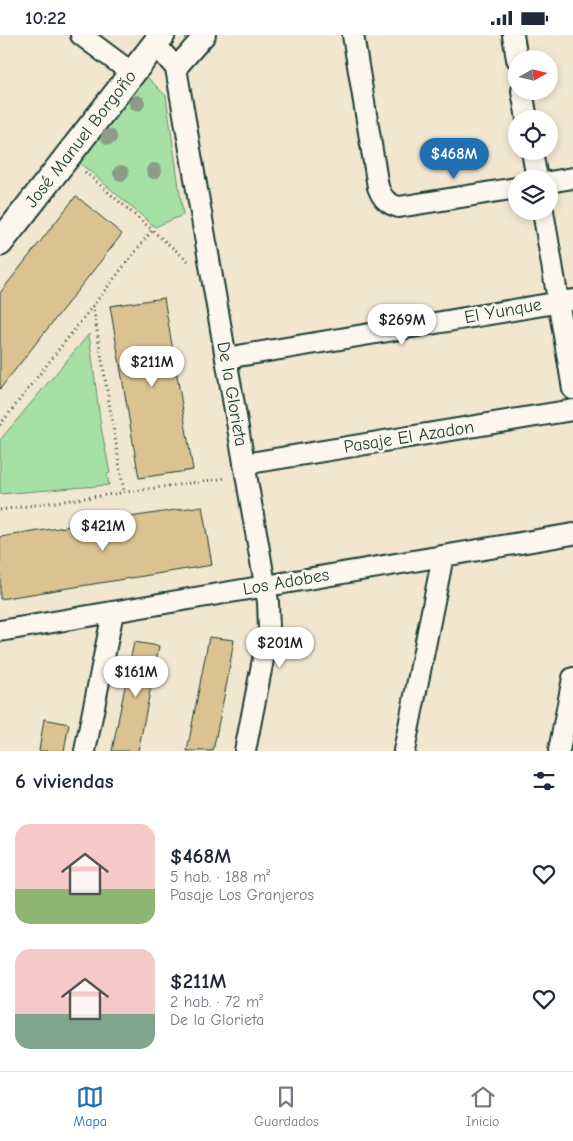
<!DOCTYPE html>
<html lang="es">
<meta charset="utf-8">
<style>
body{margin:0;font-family:"Comic Neue",sans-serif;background:#f2f2f3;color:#1f2937;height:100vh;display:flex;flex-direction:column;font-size:19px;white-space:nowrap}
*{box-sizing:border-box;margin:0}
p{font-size:16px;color:#747a83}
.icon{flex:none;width:28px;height:28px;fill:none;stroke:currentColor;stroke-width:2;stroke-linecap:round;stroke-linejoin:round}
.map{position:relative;height:716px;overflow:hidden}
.sheet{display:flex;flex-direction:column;background:#fff;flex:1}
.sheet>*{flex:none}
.needle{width:32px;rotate:82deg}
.tools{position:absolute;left:508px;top:15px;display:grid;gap:10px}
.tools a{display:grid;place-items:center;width:50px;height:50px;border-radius:50%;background:#fff;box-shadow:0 2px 8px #0003;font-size:25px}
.price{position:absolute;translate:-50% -42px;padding:0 11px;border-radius:18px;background:#fff;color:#222;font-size:16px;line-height:32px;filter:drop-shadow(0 1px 2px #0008)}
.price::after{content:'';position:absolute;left:50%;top:30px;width:15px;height:11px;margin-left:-8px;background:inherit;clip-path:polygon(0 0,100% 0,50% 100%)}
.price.on{background:#1f6fb2;color:#fff}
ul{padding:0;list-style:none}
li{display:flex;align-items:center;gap:15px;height:125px;padding:0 15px}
li span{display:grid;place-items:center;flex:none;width:140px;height:100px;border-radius:15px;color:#555}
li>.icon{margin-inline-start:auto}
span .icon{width:60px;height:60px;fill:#fffc;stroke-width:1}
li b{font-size:21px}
h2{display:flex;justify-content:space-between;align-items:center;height:60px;padding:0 15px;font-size:21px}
.status{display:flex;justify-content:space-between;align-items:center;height:35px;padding:0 25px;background:#fff;direction:ltr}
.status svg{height:14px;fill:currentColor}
.dock{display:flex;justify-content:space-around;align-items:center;height:70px;border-top:1px solid #e0e1e3;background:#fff;font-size:14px;color:#747a83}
.dock a{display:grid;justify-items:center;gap:2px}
.dock .on{color:#1f6fb2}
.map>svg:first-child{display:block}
.green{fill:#a7e0a4;stroke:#638e6c}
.building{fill:#dac291;stroke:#1f3d34}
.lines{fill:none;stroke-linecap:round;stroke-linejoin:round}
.minor-casing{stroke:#1f3d34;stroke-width:24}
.tertiary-casing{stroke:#1f3d34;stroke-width:29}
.path{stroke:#1f3d34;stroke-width:3;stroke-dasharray:1 4;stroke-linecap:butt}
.minor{stroke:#fbf7ec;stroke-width:20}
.tertiary{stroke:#fbf7ec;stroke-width:25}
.tree{fill:#8c9c87}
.labels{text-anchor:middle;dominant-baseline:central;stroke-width:5;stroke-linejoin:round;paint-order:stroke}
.street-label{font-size:18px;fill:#1f3d34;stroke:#fbf7ec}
</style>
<div class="status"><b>10:22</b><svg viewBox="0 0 49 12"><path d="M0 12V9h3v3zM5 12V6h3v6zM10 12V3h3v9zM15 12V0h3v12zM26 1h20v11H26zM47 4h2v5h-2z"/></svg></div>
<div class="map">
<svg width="573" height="716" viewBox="0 0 573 716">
<rect width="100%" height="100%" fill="#f1e7d1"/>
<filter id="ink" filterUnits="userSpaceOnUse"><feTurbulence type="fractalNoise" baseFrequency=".02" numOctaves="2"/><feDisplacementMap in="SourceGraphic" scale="10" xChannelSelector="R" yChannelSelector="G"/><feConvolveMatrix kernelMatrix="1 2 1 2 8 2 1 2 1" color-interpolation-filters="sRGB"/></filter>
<g filter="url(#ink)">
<!-- green -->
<g class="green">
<polygon points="143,38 166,61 183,180 155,192 73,122"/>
<polygon points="89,299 101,392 110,438 107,439 109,450 0,459 0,405"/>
</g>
<!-- building -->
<g class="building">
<polygon points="76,161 122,199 0,354 0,258"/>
<polygon points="164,263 193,435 139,443 110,271"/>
<polygon points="202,471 212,530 0,564 0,502"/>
<polygon points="209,602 234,605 227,647 213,716 187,716"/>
<polygon points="134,607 159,611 141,702 138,716 112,716"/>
<polygon points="44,684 69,689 64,716 39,716"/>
</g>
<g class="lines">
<!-- minor casing -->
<g class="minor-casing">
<g id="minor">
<polyline points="81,0 132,38"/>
<path d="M 353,0 L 378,152 C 382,163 387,169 399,172 L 516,153"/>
<polyline points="513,0 517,24"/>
<polyline points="155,9 176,33 268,567 269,594 245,716"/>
<polyline points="176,33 205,0"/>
<polyline points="522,56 527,84"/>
<polyline points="532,116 537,144"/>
<polyline points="549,147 573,143"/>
<polyline points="543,176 573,354"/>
<polyline points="226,323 573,265"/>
<polyline points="244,429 573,375"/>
<polyline points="0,596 573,499"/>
<polyline points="85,716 113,577"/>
<polyline points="404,716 443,521"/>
<polyline points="559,716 573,643"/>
</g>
</g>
<!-- tertiary casing -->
<g class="tertiary-casing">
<polyline id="tertiary" points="0,208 162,0"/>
</g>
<!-- path -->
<g class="path">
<polyline points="85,137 188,226"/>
<polyline points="93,271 124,457"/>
<polyline points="0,390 152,195"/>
<polyline points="0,475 226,443"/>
</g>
<!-- minor -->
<use href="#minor" class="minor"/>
<!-- tertiary -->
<use href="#tertiary" class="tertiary"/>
</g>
<!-- trees -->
<g class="tree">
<circle cx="137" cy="68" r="8"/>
<circle cx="109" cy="102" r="8"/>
<circle cx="154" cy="136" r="8"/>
<circle cx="121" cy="138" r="8"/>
</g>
</g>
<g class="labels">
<!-- street labels -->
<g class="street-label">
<text transform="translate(81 104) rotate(-52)">José Manuel Borgoño</text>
<text transform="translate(503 276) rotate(-10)">El Yunque</text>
<text transform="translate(232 359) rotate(80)">De la Glorieta</text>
<text transform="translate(409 402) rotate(-9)">Pasaje El Azadon</text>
<text transform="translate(286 547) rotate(-10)">Los Adobes</text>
</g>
</g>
</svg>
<div class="tools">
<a><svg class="needle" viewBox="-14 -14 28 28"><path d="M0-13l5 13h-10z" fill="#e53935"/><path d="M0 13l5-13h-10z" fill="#747a83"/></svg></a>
<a><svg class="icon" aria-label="locate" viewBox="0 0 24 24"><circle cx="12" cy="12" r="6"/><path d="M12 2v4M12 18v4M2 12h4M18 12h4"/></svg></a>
<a><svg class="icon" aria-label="layers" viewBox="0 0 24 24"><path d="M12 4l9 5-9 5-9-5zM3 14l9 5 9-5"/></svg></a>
</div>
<b class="price on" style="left:454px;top:145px">$468M</b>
<b class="price" style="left:402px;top:311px">$269M</b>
<b class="price" style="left:152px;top:353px">$211M</b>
<b class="price" style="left:103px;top:517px">$421M</b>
<b class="price" style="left:280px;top:634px">$201M</b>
<b class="price" style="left:136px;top:663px">$161M</b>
</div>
<section class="sheet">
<h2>6 viviendas<svg class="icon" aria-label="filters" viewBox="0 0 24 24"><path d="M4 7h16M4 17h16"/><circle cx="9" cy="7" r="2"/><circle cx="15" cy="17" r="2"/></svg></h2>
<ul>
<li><span style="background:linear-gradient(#f6c9c9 65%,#8fb573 0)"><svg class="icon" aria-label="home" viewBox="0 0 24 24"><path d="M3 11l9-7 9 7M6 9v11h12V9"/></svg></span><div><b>$468M</b><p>5 hab. · 188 m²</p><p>Pasaje Los Granjeros</p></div><svg class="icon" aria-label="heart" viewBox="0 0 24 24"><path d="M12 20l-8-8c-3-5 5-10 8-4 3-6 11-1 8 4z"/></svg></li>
<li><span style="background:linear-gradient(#f6c9c9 65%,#7fa58c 0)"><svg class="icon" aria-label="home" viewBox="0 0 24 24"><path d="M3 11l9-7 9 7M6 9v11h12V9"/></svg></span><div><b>$211M</b><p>2 hab. · 72 m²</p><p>De la Glorieta</p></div><svg class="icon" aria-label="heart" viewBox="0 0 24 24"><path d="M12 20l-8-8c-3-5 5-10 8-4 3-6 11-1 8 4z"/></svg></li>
</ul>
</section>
<nav class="dock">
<a class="on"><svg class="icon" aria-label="map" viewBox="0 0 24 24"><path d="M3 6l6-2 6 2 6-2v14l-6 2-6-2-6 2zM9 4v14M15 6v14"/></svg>Mapa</a>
<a><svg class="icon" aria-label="saved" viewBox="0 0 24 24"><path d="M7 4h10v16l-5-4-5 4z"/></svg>Guardados</a>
<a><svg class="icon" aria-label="home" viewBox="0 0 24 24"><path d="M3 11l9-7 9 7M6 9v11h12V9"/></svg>Inicio</a>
</nav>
